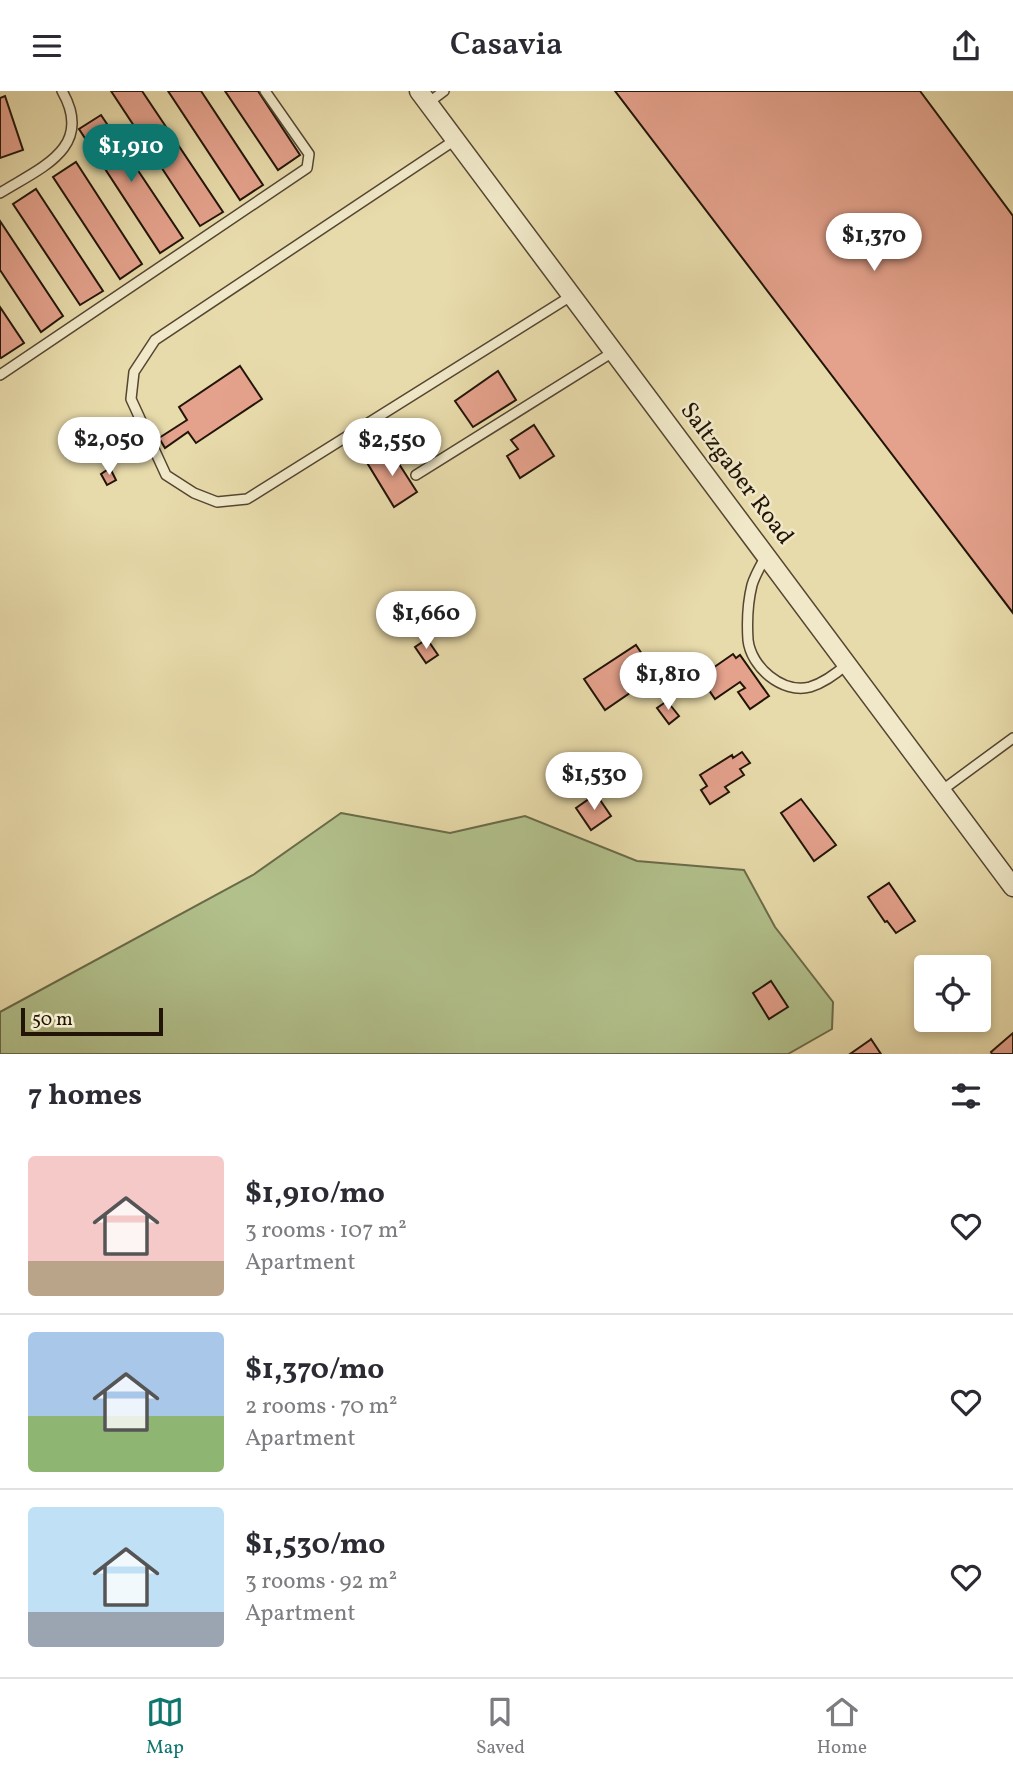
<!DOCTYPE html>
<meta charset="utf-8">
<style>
body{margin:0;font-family:Vollkorn,serif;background:#f7f7f7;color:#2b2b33;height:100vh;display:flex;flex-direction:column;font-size:26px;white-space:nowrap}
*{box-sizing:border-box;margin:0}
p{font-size:23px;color:#7c7c81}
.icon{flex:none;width:38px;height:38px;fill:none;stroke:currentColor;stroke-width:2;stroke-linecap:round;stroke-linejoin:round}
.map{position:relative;height:963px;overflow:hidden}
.panel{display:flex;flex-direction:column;background:#fff;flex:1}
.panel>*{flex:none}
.fabs{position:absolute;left:914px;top:864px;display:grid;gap:14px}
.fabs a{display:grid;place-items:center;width:77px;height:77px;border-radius:7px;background:#fff;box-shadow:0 4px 10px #0003;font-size:35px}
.scale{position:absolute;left:21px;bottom:18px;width:142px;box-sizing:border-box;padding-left:7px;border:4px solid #221508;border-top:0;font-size:19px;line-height:24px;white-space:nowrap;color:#221508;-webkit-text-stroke:5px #f0e8c8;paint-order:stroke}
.price{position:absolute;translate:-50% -60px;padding:0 16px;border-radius:24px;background:#fff;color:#222;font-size:23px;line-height:46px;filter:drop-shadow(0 2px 4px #0008)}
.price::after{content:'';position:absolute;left:50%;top:42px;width:21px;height:16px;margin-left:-10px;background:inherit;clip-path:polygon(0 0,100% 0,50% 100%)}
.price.current{background:#0f766e;color:#fff}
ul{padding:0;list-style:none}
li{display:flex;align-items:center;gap:21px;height:175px;padding:0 28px}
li+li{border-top:2px solid #e1e1e2}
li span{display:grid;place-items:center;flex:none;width:196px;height:140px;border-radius:7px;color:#555}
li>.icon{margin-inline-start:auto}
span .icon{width:84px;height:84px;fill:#fffc;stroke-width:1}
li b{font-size:30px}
h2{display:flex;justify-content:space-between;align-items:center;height:84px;padding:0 28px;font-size:30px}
header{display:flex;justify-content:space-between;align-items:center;height:91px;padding:0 28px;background:#fff;font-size:32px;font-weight:600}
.tab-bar{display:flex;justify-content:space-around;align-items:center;height:98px;border-top:2px solid #e1e1e2;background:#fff;font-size:19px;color:#7c7c81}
.tab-bar a{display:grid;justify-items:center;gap:4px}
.tab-bar .current{color:#0f766e}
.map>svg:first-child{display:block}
.green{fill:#b2c18c;stroke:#6a6b4a;stroke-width:2}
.building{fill:#e4a18c;stroke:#221508;stroke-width:2}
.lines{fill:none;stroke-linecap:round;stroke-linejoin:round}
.lane-casing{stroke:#544631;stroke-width:12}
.street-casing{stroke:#544631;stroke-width:21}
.lane{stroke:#f0e8c8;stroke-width:9}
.street{stroke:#f0e8c8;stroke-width:18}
.labels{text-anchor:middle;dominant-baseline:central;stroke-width:5;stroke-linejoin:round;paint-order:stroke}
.street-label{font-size:24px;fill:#221508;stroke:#f0e8c8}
</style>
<header><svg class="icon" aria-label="menu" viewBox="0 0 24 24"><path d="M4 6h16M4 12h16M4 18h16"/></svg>Casavia<svg class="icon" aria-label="share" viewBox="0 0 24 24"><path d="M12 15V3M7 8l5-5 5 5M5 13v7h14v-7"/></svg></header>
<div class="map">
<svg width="1013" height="963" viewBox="0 0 1013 963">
<rect width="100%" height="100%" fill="#e8dbab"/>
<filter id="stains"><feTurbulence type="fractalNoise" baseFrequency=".00286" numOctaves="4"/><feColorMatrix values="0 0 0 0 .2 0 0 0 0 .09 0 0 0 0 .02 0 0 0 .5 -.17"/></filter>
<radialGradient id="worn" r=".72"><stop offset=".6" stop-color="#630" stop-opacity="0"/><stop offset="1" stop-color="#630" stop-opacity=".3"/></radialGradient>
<!-- green -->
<polygon class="green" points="341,722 450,742 525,725 637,770 744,779 775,836 833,911 832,938 788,963 0,963 0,921 253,784"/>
<!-- building -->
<g class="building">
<polygon points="111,0 142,0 223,121 200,135"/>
<polygon points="168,0 201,0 263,94 240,109"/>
<polygon points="225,0 258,0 300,64 278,79"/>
<polygon points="615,0 920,0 1013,125 1013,522"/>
<polygon points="5,5 23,59 0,67 0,7"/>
<polygon points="101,24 183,147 160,162 79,38"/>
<polygon points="76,71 142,173 120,188 53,86"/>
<polygon points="36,98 103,200 80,214 13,113"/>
<polygon points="0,130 63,225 41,241 0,179"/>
<polygon points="0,216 24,252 1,267 0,266"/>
<polygon points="240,275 262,308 196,352 188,341 165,357 159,347 187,329 179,316"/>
<polygon points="498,280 516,309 473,336 455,310"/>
<polygon points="534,334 554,365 520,387 507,365 518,358 511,349"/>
<polygon points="384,359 387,365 392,362 417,401 394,416 366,370"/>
<polygon points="110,377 116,389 107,394 101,383"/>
<polygon points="427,548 438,564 426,572 415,556"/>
<polygon points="636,554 656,584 605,619 584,588"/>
<polygon points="733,563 736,567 740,564 769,605 750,618 738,601 745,597 740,591 715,608 700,586"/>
<polygon points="667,610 679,625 669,633 657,617"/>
<polygon points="742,661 750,672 740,678 744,684 725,696 729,701 710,713 701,699 707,695 700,684 732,664 733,667"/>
<polygon points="596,703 611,725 591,739 576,717"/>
<polygon points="801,708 836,754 814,770 781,722"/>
<polygon points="889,792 915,830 896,842 887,830 885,831 868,806"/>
<polygon points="771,890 788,916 769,928 753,902"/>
<polygon points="1013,942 1013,963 992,963 991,961"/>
<polygon points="871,948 881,963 850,963 870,949"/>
</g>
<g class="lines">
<!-- lane casing -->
<g class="lane-casing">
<g id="lane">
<polyline points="428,12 444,0"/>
<polyline points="455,49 155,249 134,281 131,308 166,384 194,402 217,411 247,408 571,205"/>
<path d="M 0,102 C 40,77 95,57 62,0"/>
<polyline points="0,284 307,77 309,63 265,0"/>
<polyline points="416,384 613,261"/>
<path d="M 766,465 C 761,474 755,484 752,494 C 748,510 747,533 748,549 C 751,576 782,603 810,596 C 823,592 837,582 847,573"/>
<polyline points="941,700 1013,647"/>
</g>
</g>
<!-- street casing -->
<g class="street-casing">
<polyline id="street" points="419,0 1013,796"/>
</g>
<!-- lane -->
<use href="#lane" class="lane"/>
<!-- street -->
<use href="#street" class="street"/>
</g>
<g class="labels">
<!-- street labels -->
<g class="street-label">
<text transform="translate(736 383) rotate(53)">Saltzgaber Road</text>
</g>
</g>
<rect width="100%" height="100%" filter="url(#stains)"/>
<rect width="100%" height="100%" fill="url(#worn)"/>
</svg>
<div class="fabs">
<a><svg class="icon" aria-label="locate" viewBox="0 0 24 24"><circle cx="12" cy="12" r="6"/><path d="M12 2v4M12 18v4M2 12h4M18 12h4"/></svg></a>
</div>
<div class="scale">50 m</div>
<b class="price current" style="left:131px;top:93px">$1,910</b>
<b class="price" style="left:874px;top:182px">$1,370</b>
<b class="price" style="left:109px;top:386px">$2,050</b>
<b class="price" style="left:392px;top:387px">$2,550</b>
<b class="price" style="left:426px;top:560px">$1,660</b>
<b class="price" style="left:668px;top:621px">$1,810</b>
<b class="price" style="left:594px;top:721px">$1,530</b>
</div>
<section class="panel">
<h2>7 homes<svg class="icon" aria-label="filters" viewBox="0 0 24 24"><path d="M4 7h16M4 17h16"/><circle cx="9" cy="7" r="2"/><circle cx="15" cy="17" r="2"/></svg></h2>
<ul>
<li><span style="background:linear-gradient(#f6c9c9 75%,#b9a48a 0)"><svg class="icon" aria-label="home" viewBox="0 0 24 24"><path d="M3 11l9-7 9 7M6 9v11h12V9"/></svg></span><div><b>$1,910/mo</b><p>3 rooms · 107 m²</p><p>Apartment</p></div><svg class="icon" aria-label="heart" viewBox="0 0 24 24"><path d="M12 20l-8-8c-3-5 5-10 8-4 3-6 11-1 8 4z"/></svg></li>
<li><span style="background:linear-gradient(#a9c7e8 60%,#8fb573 0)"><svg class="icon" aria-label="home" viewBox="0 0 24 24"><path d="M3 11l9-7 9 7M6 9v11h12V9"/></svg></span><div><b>$1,370/mo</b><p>2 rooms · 70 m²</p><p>Apartment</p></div><svg class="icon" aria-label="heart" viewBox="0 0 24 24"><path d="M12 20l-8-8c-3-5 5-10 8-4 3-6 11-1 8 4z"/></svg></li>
<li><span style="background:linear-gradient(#bfe0f5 75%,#9aa5b1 0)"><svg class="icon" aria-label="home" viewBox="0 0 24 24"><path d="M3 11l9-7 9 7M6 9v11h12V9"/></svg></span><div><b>$1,530/mo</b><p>3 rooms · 92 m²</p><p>Apartment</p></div><svg class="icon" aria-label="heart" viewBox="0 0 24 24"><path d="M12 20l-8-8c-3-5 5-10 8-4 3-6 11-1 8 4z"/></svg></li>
</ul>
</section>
<nav class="tab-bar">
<a class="current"><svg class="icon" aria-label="map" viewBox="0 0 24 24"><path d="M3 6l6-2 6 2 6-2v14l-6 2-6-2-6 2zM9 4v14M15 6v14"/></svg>Map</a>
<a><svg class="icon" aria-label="saved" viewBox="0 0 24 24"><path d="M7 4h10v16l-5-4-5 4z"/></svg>Saved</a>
<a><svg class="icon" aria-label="home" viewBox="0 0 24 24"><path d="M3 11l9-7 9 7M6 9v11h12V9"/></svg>Home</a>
</nav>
